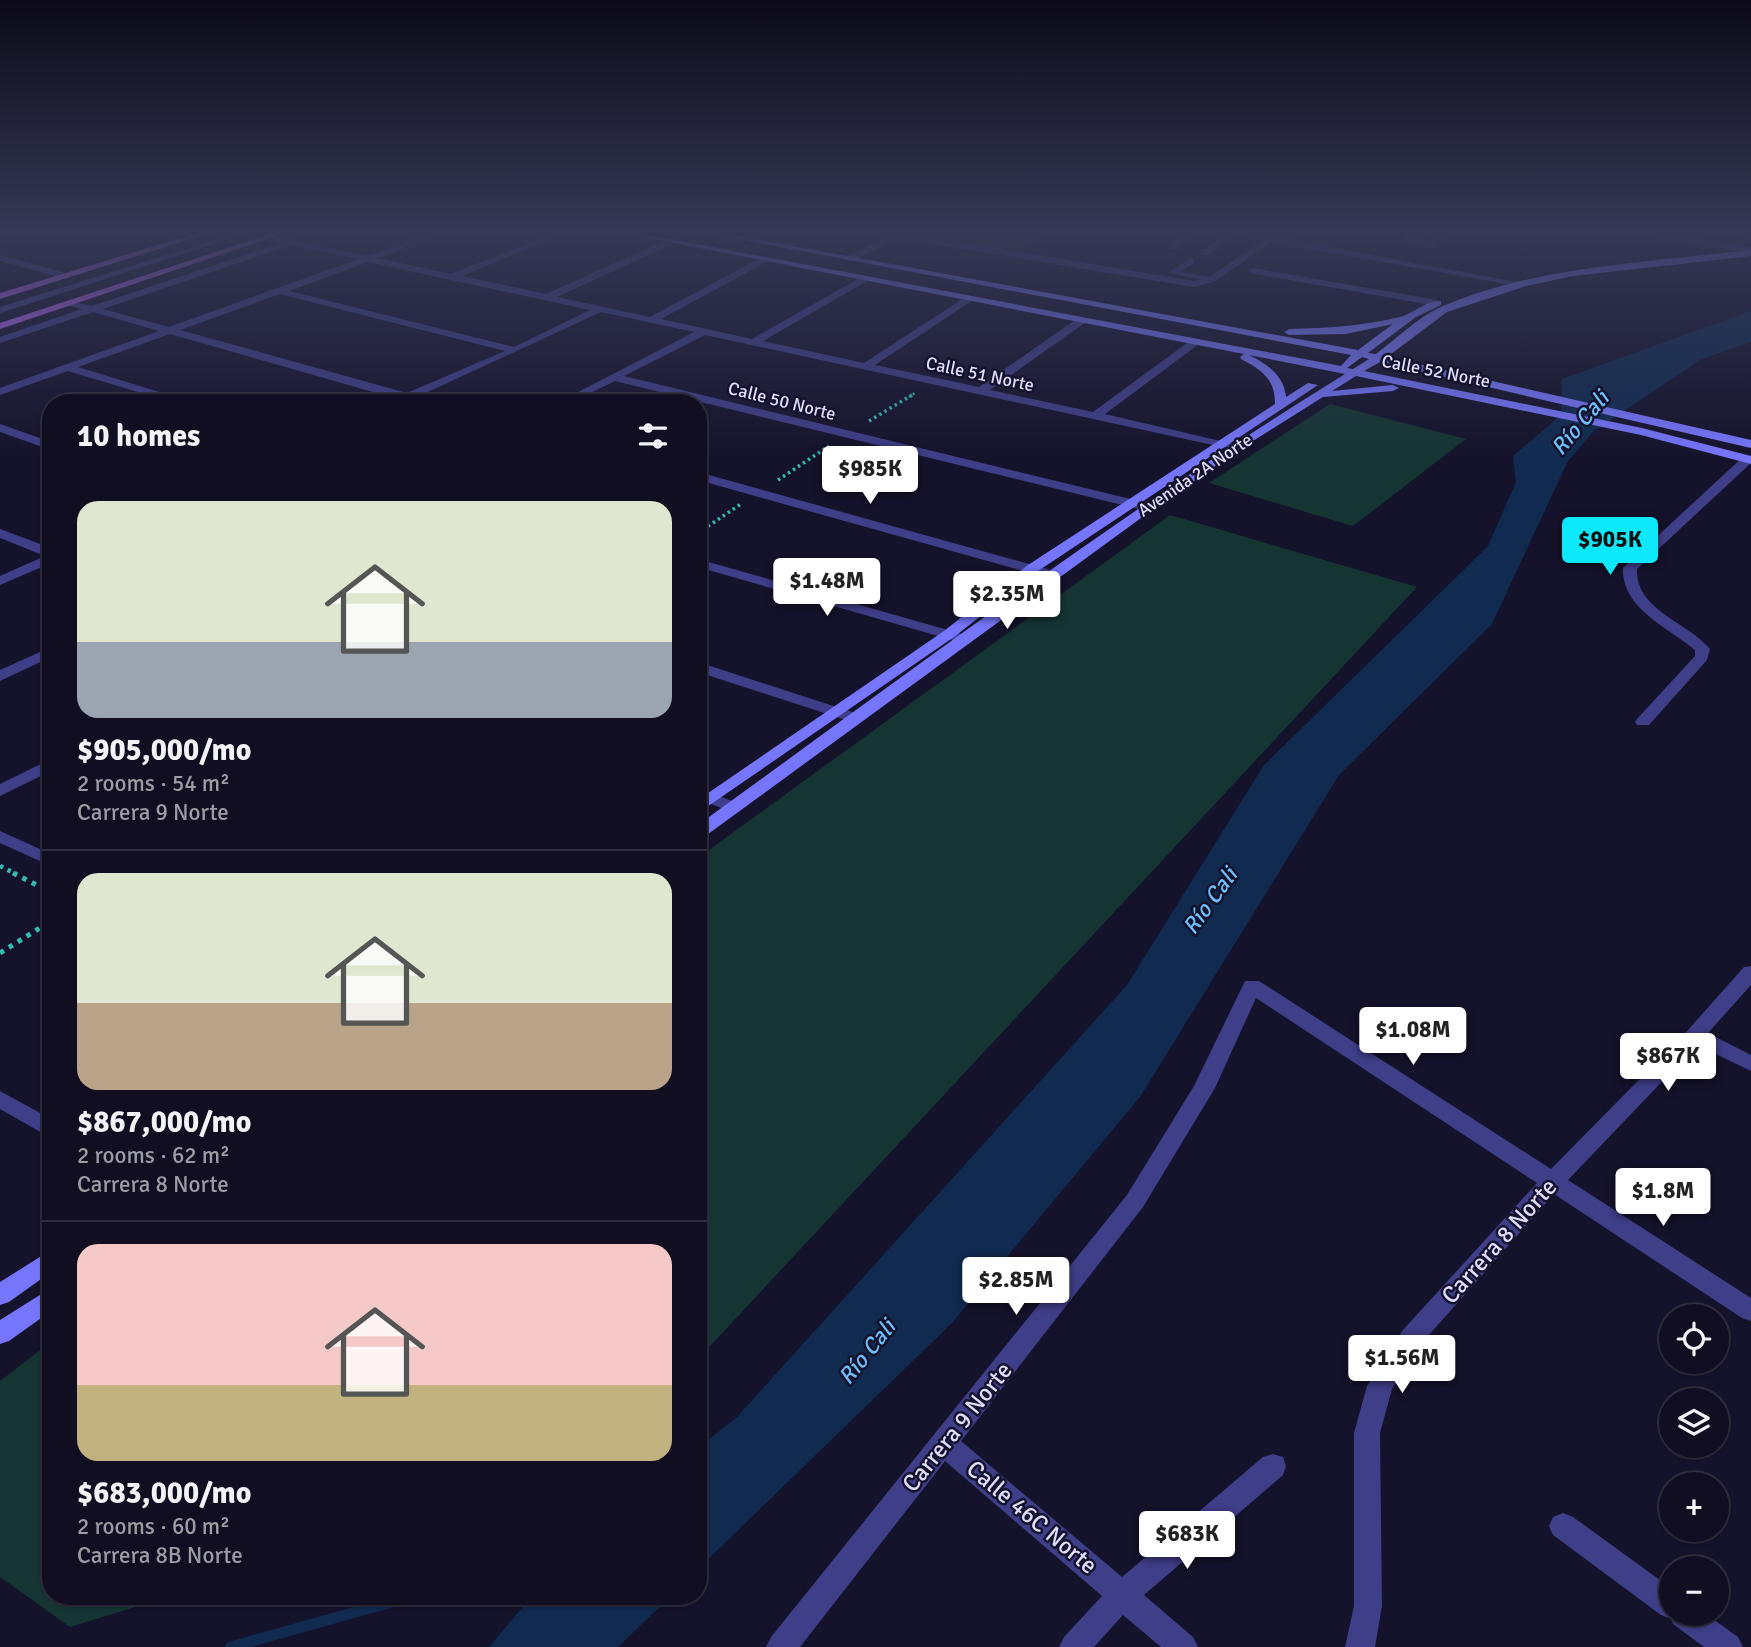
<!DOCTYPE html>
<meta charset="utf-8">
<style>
body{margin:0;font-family:Signika,sans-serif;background:#191729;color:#f1f3f6;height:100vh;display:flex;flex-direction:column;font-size:26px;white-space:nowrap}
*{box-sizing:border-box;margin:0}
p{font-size:23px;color:#9c9ca5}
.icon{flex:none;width:38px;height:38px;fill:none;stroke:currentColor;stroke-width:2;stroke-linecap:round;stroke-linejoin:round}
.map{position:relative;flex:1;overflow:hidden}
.panel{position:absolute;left:42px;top:394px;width:665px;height:1211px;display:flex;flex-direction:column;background:#100e20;border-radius:28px;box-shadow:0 2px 5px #0004,0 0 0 2px #302e3e}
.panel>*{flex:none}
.tools{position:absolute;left:1659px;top:1304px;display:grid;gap:14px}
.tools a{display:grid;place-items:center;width:70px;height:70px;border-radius:50%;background:#100e20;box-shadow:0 2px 5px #0004,0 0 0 2px #302e3e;font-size:35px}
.price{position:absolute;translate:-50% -60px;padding:0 16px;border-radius:7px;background:#fff;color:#222;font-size:23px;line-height:46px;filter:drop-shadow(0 2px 4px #0008)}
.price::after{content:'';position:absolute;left:50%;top:42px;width:21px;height:16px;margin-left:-10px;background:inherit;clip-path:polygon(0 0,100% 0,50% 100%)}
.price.active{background:#0de9fa;color:#111}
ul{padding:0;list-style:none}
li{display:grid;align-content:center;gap:14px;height:371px;padding:0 35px}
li+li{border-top:2px solid #302e3e}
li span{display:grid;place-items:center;height:217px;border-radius:21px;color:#555}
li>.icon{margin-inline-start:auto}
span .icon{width:126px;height:126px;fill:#fffc;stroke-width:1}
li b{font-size:30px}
h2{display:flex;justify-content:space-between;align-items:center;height:84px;padding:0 35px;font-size:30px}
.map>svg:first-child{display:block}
.green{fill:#153533}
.water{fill:#102a50}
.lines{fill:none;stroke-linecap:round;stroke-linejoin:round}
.stream{stroke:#102a50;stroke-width:11}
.path-far3{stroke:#34bbaf;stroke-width:2.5;stroke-dasharray:2 2.5;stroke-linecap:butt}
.path-far2{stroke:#34bbaf;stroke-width:3.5;stroke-dasharray:2.5 3.5;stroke-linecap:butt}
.path-far1{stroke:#34bbaf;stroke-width:4.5;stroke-dasharray:3.5 5;stroke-linecap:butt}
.path{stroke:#34bbaf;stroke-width:5;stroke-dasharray:4.5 6;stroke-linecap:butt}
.service{fill:#3f3e89;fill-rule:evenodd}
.minor{fill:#3f3e89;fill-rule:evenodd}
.secondary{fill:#7676fc;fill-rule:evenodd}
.primary{fill:#bf66fc;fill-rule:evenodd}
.labels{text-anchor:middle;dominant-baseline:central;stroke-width:5;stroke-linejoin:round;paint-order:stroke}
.far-street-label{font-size:18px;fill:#dfdcfe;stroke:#15122b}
.water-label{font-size:23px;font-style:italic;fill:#6dbefc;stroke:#15122b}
.near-street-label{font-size:24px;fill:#dfdcfe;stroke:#15122b}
</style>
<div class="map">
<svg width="1751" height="1647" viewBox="0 0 1751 1647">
<rect width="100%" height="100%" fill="#15122b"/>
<!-- green -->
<g class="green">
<polygon points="909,231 1055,231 1021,251 906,232"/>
<polygon points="1330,404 1466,439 1353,526 1209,483"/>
<polygon points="1170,515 1417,587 698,1359 698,858"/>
<polygon points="51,1342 51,1596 171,1596 70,1627 0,1577 0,1381"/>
</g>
<!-- water -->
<g class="water">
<polygon points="1751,311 1751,342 1702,359 1594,431 1568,461 1492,624 1339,775 1140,1097 952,1323 698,1569 698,1448 737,1417 1127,985 1264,765 1488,546 1516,482 1513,456 1561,415 1562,379"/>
<polygon points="532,1596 671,1596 618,1647 489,1647"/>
</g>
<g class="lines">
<!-- stream -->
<polyline class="stream" points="231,1647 413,1596"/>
<!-- path-far3 -->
<polyline class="path-far3" points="909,397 915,393"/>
<!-- path-far2 -->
<g class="path-far2">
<polyline points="869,421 912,395"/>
<polyline points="778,480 829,446"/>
<polyline points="698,533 741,504"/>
</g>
<!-- path-far1 -->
<polyline class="path-far1" points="0,866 16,874"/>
<!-- path -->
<g class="path">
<polyline points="13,873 51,892"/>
<polyline points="0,953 51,921"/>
</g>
<!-- service -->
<g class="service">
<polygon points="243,231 254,231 0,313 0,307"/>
<polygon points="1192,231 1201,231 1175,249 1169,249 1169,245"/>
<polygon points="1211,231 1228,231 1273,239 1269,241 1235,236 1208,255 1202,255 1202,251 1226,235"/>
<polygon points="1191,258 1194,259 1194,263 1180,272 1214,278 1214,282 1168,273"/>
<polygon points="1253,268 1437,300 1441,303 1437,306 1250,273 1250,269"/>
</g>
<!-- minor -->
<g class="minor">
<path d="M 438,231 L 449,231 L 378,258 L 451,274 L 559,231 L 570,231 L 462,276 L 546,294 L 668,239 L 674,239 L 674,243 L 557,297 L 650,317 L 762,257 L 768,257 L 768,261 L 661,319 L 752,339 L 863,276 L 869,276 L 869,280 L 763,341 L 864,363 L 967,296 L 973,296 L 973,300 L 875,365 L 979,387 L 1078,318 L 1086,318 L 1086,322 L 990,390 L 1093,412 L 1191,340 L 1199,340 L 1199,344 L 1105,414 L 1242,446 L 1236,450 L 705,335 L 624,376 L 1147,503 L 1153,507 L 1147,511 L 615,381 L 572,402 L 559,402 L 694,332 L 601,312 L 419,396 L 432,402 L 401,400 L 170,334 L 78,367 L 185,400 L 186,402 L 171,402 L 68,371 L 0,395 L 0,388 L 159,331 L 93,312 L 0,343 L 0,337 L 82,309 L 67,305 L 67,301 L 92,306 L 281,243 L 263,239 L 266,234 L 367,256 ZM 291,245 L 358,259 L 169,327 L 103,309 ZM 368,262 L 590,310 L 514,347 L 289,291 ZM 280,294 L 505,351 L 407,393 L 180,330 Z"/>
<polygon points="869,231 897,231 1193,281 1208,278 1269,236 1528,284 1523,287 1271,242 1214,282 1193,287 897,238 852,261 846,261 846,257 887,236"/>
<polygon points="1409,231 1418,231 1413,238 1431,241 1446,231 1455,231 1433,247 1403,241"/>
<polygon points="1621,231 1640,231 1751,247 1751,253"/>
<polygon points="0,255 69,274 71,276 66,279 0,261"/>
<polygon points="0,424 51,442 51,450 0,432"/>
<path d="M 1744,456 L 1751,456 L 1751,463 L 1637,569 C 1635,610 1688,622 1710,649 L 1707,660 L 1649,725 L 1637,725 L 1635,722 L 1637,719 L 1695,656 L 1695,650 C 1669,628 1621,608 1623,568 Z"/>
<polygon points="698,472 1058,572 1060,575 1058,578 1048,578 698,480"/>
<polygon points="0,529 51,548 51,563 0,585 0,576 45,556 0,538"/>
<polygon points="698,559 969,636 971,639 969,642 959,642 698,567"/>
<polygon points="51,647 51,657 0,681 0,670"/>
<polygon points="698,662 861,715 863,718 855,723 849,721 698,672"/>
<polygon points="51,759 51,771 0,796 0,784"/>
<polygon points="698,788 740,804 743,808 734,813 698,799"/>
<polygon points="0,831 51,854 51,866 0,843"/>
<polygon points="1751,966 1751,985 1708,1033 1751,1055 1751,1071 1697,1045 1568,1180 1751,1298 1751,1321 1742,1318 1554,1194 1420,1345 1392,1389 1380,1433 1382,1606 1375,1647 1345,1647 1354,1606 1354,1433 1367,1386 1402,1331 1537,1183 1256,998 1215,1088 1143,1207 961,1441 1122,1577 1263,1457 1273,1454 1283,1457 1286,1466 1283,1475 1144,1595 1193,1637 1198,1647 1161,1647 1123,1615 1094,1647 1059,1647 1064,1637 1102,1596 945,1461 800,1647 766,1647 771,1637 1127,1195 1194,1086 1245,981 1259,981 1551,1169 1688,1030 1744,967"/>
<polygon points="0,1091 51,1119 51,1138 0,1109"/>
<polygon points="1563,1513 1573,1517 1671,1588 1671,1614 1706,1614 1738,1637 1743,1647 1704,1647 1673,1624 1671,1619 1661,1615 1553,1535 1549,1526 1553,1517"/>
</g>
<!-- secondary -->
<g class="secondary">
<path d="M 612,231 L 628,231 L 1341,366 L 1351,355 L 696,231 L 712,231 L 1358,350 L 1393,324 L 1346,334 L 1289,335 L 1284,332 L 1289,329 C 1327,328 1363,326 1400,317 C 1413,314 1426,300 1441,301 L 1441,305 L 1416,317 L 1368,353 L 1376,354 C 1396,339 1418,317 1441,307 C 1535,266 1650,262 1751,250 L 1751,256 L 1573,276 L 1526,286 L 1447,312 L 1387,357 L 1751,440 L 1751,448 L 1380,362 L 1364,371 L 1642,428 L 1751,456 L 1751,464 L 1641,435 L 1356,376 L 1332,391 L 1393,385 L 1399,388 L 1393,391 L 1323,397 L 1240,449 L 1152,510 L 704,837 L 698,838 L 698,825 C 911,671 1121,512 1345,374 L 1249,355 C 1267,364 1284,375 1286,397 L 1308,383 L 1318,385 L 1038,571 L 954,637 L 698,813 L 698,800 L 944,631 L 1028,565 L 1275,404 C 1275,379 1262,370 1241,359 L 1240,357 L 1244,354 ZM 1362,357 L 1369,359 L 1353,369 L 1347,368 Z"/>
<polygon points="51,1250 51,1272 9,1302 0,1305 0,1282"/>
<polygon points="51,1288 51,1311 9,1341 0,1344 0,1320"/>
</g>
<!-- primary -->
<g class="primary">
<polygon points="204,231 216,231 0,299 0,293"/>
<polygon points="279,231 291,231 0,329 0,323"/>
</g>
</g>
<!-- sky -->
<linearGradient id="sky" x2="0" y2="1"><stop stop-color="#0c0a18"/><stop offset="0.5" stop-color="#353955"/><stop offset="1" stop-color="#353955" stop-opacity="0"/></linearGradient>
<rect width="1751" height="461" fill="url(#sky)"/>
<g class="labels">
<!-- far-street labels -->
<g class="far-street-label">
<text transform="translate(1436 371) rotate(11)">Calle 52 Norte</text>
<text transform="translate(980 374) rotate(12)">Calle 51 Norte</text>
<text transform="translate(782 401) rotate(14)">Calle 50 Norte</text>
<text transform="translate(1195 475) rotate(-34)">Avenida 2A Norte</text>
</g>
<!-- water labels -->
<g class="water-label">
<text transform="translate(1580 423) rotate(-50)">Río Cali</text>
<text transform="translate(1210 901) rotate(-54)">Río Cali</text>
<text transform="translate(867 1352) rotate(-51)">Río Cali</text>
</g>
<!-- near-street labels -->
<g class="near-street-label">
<text transform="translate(1499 1241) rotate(-48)">Carrera 8 Norte</text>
<text transform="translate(957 1427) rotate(-51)">Carrera 9 Norte</text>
<text transform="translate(1032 1517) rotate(40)">Calle 46C Norte</text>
</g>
</g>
</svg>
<div class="tools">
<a><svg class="icon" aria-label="locate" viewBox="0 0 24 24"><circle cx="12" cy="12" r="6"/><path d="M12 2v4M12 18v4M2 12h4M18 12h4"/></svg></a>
<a><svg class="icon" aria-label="layers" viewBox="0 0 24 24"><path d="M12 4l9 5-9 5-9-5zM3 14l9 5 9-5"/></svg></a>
<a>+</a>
<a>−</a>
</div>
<b class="price" style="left:870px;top:506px">$985K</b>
<b class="price active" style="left:1610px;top:577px">$905K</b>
<b class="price" style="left:827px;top:618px">$1.48M</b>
<b class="price" style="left:1007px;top:631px">$2.35M</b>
<b class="price" style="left:1413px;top:1067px">$1.08M</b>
<b class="price" style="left:1668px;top:1093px">$867K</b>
<b class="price" style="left:1663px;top:1228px">$1.8M</b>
<b class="price" style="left:1016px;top:1317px">$2.85M</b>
<b class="price" style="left:1402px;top:1395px">$1.56M</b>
<b class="price" style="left:1187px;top:1571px">$683K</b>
<section class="panel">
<h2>10 homes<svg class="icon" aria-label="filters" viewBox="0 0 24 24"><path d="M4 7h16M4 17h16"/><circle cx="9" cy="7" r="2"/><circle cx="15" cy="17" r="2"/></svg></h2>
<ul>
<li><span style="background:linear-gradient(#dfe7d0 65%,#9aa5b1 0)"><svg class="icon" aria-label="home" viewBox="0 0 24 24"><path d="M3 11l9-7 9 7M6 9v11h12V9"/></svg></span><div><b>$905,000/mo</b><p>2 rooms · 54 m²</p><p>Carrera 9 Norte</p></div></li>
<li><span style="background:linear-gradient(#dfe7d0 60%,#b9a48a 0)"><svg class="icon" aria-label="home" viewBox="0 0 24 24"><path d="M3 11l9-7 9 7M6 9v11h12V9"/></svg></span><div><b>$867,000/mo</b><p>2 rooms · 62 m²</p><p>Carrera 8 Norte</p></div></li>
<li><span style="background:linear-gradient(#f6c9c9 65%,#c2b280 0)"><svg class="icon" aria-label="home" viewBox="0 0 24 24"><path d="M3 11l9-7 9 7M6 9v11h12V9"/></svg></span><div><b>$683,000/mo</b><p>2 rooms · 60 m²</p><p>Carrera 8B Norte</p></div></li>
</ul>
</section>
</div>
